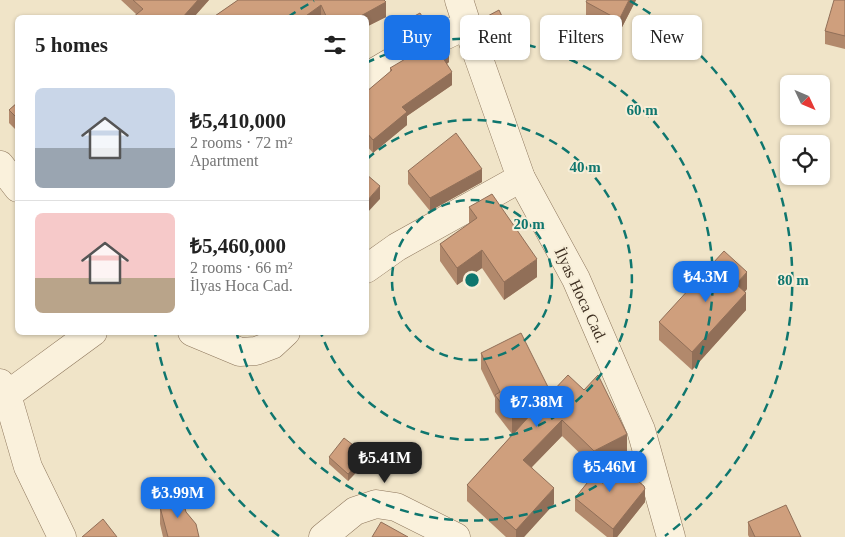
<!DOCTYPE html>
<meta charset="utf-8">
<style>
body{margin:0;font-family:"Times New Roman",serif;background:#f2f2f2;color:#222;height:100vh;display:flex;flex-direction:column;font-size:19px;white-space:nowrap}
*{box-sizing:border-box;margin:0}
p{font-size:16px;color:#767676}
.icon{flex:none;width:28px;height:28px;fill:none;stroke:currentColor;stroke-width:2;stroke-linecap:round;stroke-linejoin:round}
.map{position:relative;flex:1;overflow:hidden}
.panel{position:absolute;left:15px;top:15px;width:354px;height:320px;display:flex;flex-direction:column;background:#fff;border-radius:8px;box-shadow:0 1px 4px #0004}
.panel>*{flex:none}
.guide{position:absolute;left:384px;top:15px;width:386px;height:45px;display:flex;gap:10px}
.needle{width:32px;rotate:134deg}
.buttons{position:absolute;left:780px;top:75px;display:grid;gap:10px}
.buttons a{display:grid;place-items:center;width:50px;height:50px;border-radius:8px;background:#fff;box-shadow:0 1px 4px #0004;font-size:25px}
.price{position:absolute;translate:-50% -42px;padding:0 11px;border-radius:10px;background:#1a73e8;color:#fff;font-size:16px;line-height:32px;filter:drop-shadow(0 1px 2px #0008)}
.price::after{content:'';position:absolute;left:50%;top:30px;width:15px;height:11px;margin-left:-8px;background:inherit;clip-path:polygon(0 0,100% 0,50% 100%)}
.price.on{background:#222;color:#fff}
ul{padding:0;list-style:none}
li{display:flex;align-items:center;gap:15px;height:125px;padding:0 20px}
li+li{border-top:1px solid #e0e0e0}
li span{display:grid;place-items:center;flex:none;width:140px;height:100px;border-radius:8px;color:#555}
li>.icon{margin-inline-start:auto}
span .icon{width:60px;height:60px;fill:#fffc;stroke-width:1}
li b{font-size:21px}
h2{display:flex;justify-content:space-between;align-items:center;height:60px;padding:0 20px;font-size:21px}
.tag{padding:0 18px;border-radius:8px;background:#fff;box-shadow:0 1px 4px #0004;font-size:18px;line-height:45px}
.tag.on{background:#1a73e8;color:#fff}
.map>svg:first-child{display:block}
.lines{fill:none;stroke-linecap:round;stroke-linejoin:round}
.minor-casing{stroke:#8d765c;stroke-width:29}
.minor{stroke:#faf1dc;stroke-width:28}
.wall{fill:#b2896c}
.shaded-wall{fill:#916f58}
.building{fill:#cf9f7d;stroke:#916f58}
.ring{fill:none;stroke:#0f766e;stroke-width:2.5;stroke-dasharray:9 6}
.labels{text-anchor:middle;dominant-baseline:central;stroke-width:4;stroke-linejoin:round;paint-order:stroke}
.street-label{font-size:16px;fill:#3d2e20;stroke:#f7eed8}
.centre{fill:#0f766e;stroke:#f7eed8;stroke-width:2.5}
.ring-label{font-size:15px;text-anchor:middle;font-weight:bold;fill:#0f766e;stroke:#f7eed8;stroke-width:4;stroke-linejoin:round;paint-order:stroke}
</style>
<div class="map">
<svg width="845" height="537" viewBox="0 0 845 537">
<rect width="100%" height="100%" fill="#f0e4c8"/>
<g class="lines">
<!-- minor casing -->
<g class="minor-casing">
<g id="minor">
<polyline points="459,0 467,25 521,178 576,279 641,430 671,537"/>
<polyline points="366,77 400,57 467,25"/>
<polyline points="0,165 18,188"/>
<polyline points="366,269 397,247 521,178"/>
<polyline points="192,332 240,352 256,351 272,345 286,332"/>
<polyline points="0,383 7,395 28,467 62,537"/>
<polyline points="0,399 7,395 93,332"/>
<polyline points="323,537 355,511 376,504 396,507 456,537"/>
</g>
</g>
<!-- minor -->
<use href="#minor" class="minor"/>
</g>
<!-- wall -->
<g class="wall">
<polygon points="121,0 209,0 193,18 136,14"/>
<polygon points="238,0 384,0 386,17 366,27 366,18 212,18"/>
<polygon points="636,0 619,33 586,15 586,2"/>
<polygon points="845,0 845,49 825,44 825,31"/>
<polygon points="484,18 510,40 492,48 484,25"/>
<polygon points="396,26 425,28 400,40 396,32"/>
<polygon points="449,62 447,64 452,85 407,116 407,125 373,153 366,145 366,92 390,72 390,68"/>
<polygon points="18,102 18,132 9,123 9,110"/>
<polygon points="408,171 482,182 430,211 408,184"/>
<polygon points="469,207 537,277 504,300 482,268 457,285 440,261 440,244 469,224"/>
<polygon points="747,289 745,292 746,310 692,370 659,340 659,322"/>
<polygon points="481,353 551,393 627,451 611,459 645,502 617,537 607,537 575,511 575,498 603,463 594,467 562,436 532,467 554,504 524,537 506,537 467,501 467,485 513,434 512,434 495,412 495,398 481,369"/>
<polygon points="329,457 366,462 348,481 329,464"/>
<polygon points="160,507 186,512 199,537 163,537 160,524"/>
<polygon points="748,522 801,537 749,537 748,535"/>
</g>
<!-- shaded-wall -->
<g class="shaded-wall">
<polygon points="198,0 209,0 193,18 182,18"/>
<polygon points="629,0 636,0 619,33 619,20"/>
<polygon points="386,2 386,17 366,27 366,18 357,18"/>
<polygon points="321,5 321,18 303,18"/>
<polygon points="425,21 425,28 400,40 400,33"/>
<polygon points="510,33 510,40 492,48 492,41"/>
<polygon points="449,49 449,62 441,68 441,55"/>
<polygon points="452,72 452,85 407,116 407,125 373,153 373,140 402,107"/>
<polygon points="482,169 482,182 430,211 430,198"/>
<polygon points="380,186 380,199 366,214 366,202"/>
<polygon points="482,250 482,268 457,285 457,268"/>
<polygon points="537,259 537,277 504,300 504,282"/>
<polygon points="747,272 747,289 736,301 736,284"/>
<polygon points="746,293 746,310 692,370 692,352"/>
<polygon points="542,402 542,419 512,434 512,418"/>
<polygon points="562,420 562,436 523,476 523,460"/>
<polygon points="627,434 627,451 594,467 594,451"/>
<polygon points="366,455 366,462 348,481 348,474"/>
<polygon points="554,488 554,504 524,537 516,537 516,530"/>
<polygon points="645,489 645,502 617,537 613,537 613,529"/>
</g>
<!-- building -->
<g class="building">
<polygon points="133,0 198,0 182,18 132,18 143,9"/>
<polygon points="238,0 384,0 386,2 357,18 327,18 321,5 303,18 212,18"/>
<polygon points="587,0 629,0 619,20 586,2"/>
<polygon points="834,0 845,0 845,36 825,31"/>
<polygon points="499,10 510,33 492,41 484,18"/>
<polygon points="420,13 425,21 400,33 396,26"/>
<polygon points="443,41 449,49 441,55 452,72 402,107 407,112 373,140 366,132 366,92 392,70 390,68 407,58"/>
<polygon points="18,102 18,119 9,110"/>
<polygon points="456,133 482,169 430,198 408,171"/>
<polygon points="366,174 380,186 366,202"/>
<polygon points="492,194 537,259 504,282 482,250 457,268 440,244 477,218 469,207"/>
<polygon points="724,251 747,272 736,284 746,293 692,352 659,322"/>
<polygon points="521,333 551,393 568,375 584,390 598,375 627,434 594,451 562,420 523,460 554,488 516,530 467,485 542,402 512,418 495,395 500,392 481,353"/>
<polygon points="344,438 366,455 348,474 329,457"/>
<polygon points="608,457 644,486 645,489 613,529 575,498"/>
<polygon points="180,491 186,512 196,524 199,537 168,537 160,507"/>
<polygon points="786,505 801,537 755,537 748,522"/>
<polygon points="103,519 117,537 82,537"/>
<polygon points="381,522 408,537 372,537"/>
</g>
<!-- distance rings -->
<g class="ring">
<circle cx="472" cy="280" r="80"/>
<path d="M367 159A160 160 0 1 1 321 333"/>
<path d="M366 63A241 241 0 1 1 237 334"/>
<path d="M279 536A321 321 0 0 1 155 333M288 17A321 321 0 0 1 314 1M630 1A321 321 0 0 1 665 536"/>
</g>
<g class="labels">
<!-- street labels -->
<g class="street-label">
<text transform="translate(581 295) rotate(65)">İlyas Hoca Cad.</text>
</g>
</g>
<circle cx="472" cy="280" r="8" class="centre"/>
<g class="ring-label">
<text x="642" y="115">60 m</text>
<text x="585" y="172">40 m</text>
<text x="529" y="229">20 m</text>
<text x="793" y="285">80 m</text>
</g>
</svg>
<div class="buttons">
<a><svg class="needle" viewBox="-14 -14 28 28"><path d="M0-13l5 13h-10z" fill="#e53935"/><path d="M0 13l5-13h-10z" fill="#767676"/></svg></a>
<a><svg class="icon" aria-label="locate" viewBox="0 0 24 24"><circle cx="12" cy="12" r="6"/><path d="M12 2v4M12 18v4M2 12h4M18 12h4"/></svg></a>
</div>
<b class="price" style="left:706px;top:303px">₺4.3M</b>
<b class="price" style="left:537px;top:428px">₺7.38M</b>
<b class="price on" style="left:385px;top:484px">₺5.41M</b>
<b class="price" style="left:610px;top:493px">₺5.46M</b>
<b class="price" style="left:178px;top:519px">₺3.99M</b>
<div class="guide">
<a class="tag on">Buy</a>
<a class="tag">Rent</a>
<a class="tag">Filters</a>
<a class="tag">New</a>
</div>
<section class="panel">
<h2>5 homes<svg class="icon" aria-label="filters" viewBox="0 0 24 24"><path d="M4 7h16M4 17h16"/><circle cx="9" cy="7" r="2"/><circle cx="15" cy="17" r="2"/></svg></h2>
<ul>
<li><span style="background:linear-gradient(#c9d6e8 60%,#9aa5b1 0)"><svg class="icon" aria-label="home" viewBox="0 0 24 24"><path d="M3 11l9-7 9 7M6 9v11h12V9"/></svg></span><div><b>₺5,410,000</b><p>2 rooms · 72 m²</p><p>Apartment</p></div></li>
<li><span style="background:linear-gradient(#f6c9c9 65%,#b9a48a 0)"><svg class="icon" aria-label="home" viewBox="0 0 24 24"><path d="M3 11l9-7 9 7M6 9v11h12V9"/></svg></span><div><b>₺5,460,000</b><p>2 rooms · 66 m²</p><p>İlyas Hoca Cad.</p></div></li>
</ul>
</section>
</div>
